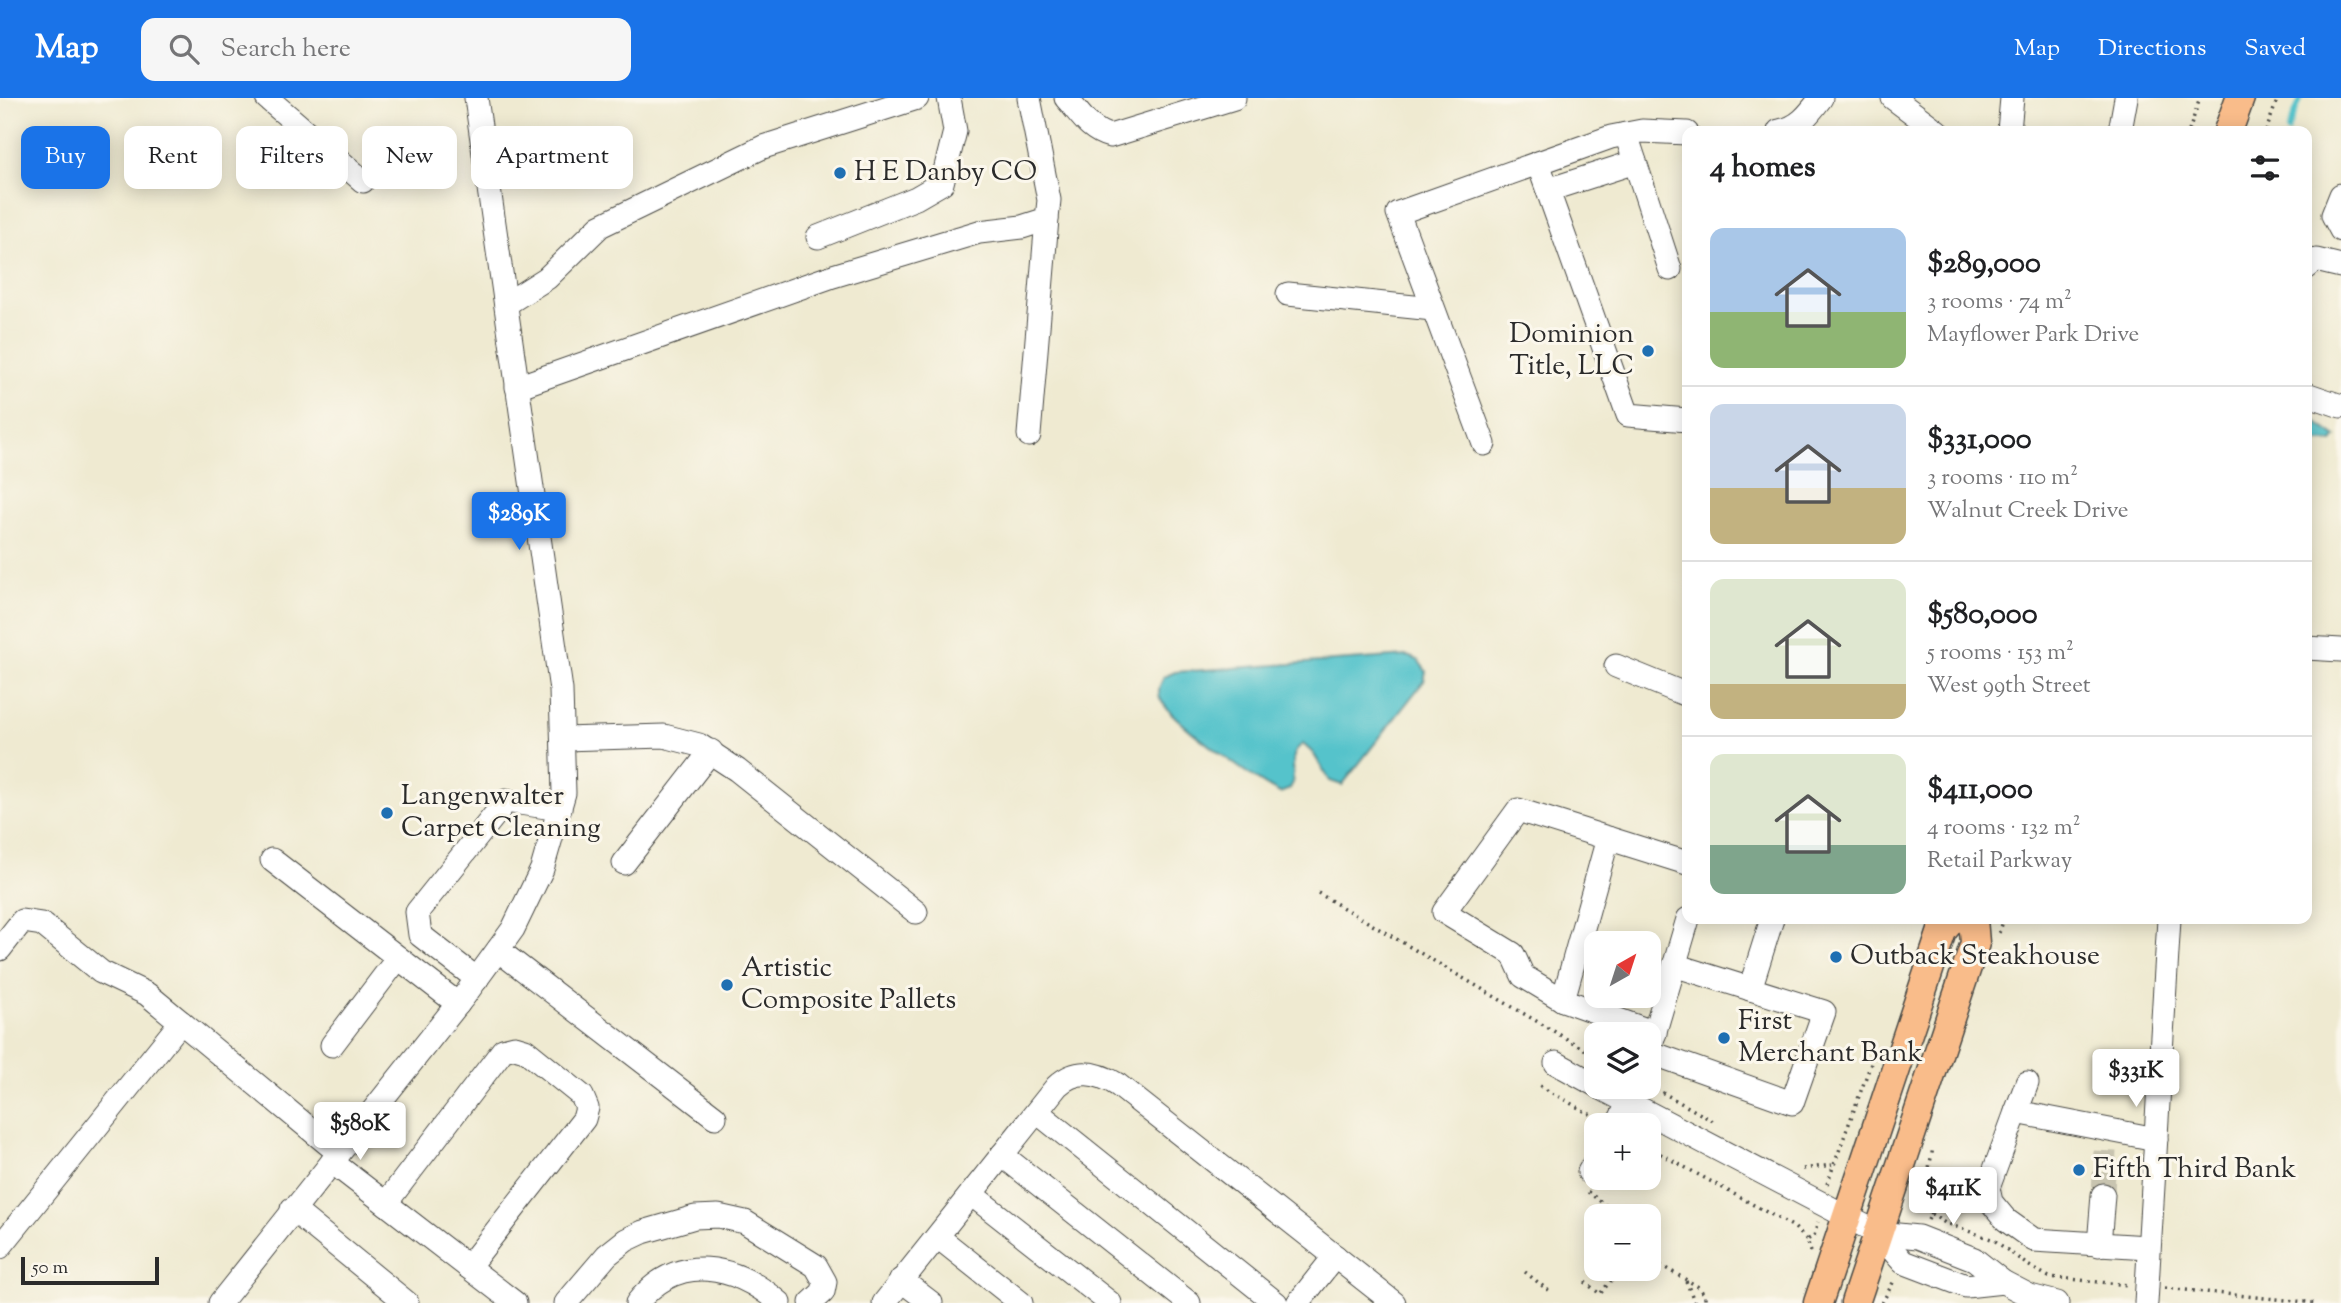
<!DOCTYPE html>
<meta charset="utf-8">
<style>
body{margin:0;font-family:"Sorts Mill Goudy",serif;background:#f6f6f6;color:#202124;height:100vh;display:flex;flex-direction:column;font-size:26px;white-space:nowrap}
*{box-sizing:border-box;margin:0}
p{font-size:23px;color:#757577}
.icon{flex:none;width:38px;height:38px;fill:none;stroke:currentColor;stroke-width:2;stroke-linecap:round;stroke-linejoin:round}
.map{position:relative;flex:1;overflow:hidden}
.panel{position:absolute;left:1682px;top:28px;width:630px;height:798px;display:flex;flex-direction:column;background:#fff;border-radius:14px;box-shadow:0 4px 18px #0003}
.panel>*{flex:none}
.banner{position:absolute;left:21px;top:28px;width:665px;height:63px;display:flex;gap:14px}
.needle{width:46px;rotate:39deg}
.controls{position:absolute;left:1584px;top:833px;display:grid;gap:14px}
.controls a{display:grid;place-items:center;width:77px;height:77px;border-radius:14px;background:#fff;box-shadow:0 4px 18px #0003;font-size:35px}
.scale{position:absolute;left:21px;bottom:18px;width:138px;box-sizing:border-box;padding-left:7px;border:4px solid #2b2b2b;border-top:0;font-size:19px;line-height:24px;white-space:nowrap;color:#2b2b2b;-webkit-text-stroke:5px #fbf7ec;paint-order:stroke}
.price{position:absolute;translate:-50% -60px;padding:0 16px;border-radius:7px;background:#fff;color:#222;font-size:23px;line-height:46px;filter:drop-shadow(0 2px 4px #0008)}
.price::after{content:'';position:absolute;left:50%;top:42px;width:21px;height:16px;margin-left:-10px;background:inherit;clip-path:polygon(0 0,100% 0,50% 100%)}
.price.current{background:#1a73e8;color:#fff}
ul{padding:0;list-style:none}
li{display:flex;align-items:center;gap:21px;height:175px;padding:0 28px}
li+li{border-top:2px solid #e0e0e0}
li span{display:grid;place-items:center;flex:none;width:196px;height:140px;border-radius:14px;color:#555}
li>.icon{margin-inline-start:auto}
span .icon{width:84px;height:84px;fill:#fffc;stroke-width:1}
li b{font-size:30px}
h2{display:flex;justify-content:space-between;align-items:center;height:84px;padding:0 28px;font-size:30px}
.pill{padding:0 24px;border-radius:14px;background:#fff;box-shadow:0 4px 18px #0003;font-size:24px;line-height:63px}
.pill.current{background:#1a73e8;color:#fff}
header{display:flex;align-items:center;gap:42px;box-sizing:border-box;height:98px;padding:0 35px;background:#1a73e8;color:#fff}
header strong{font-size:33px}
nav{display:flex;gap:38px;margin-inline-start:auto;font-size:24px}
.search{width:490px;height:63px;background:#f6f6f6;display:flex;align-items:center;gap:18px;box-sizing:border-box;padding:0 24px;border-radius:14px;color:#757577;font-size:26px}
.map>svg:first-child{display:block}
.water{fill:#55c3cb;stroke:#40777b;stroke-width:2}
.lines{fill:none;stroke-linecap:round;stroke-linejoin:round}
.stream{stroke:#55c3cb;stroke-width:5}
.minor-tunnel{stroke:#c8c4b0;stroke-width:23;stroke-dasharray:23 11;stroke-linecap:butt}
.minor-casing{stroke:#484844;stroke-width:25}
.major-casing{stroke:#484844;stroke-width:31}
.path{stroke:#484844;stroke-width:3.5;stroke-dasharray:2 5;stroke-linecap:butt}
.minor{stroke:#fff;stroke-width:23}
.major{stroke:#f9bc8a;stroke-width:28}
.poi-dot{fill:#1f6fb2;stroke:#fbf7ec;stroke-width:2.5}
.labels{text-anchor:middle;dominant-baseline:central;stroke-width:6;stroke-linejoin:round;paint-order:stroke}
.poi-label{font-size:28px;fill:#2b2b2b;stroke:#fbf7ec;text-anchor:start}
</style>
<header>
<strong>Map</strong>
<div class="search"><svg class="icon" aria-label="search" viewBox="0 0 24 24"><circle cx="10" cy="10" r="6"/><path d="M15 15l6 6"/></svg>Search here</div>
<nav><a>Map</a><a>Directions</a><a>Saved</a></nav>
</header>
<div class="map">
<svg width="2341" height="1205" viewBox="0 0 2341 1205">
<rect width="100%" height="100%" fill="#fbf7ec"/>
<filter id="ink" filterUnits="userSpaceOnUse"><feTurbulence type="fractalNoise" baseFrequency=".0143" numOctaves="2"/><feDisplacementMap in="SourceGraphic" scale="14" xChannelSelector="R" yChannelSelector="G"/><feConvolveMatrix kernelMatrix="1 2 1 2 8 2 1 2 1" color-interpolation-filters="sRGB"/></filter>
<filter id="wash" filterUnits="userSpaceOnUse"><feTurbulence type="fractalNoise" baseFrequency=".00686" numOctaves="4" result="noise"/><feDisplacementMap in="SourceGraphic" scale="28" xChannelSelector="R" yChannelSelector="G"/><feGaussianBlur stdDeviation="1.57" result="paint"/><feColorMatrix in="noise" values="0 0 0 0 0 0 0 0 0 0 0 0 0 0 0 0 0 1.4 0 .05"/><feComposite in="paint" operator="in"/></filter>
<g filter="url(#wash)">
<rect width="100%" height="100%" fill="#efead1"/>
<!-- water -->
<g class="water">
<polygon points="2306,317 2337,339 2333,344 2307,344"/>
<path d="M 1407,558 L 1418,562 L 1426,573 L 1424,583 L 1342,687 L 1330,683 L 1313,655 L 1303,646 C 1286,656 1298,676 1290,691 L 1280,695 C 1256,683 1169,622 1160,600 C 1157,592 1161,586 1164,579 L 1175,574 Z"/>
</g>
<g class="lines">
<!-- stream -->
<polyline class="stream" points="2288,33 2301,0"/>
</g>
</g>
<g filter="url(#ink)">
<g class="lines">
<!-- minor-tunnel -->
<polyline class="minor-tunnel" points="2103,1097 2105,1053"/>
<!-- minor casing -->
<g class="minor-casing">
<g id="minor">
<polyline points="267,0 363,83"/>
<path d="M 1066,0 C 1080,15 1088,32 1110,38 L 1234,0"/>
<polyline points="1893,0 1937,33"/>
<path d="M 1779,33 C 1799,30 1809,16 1821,0"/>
<polyline points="2009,33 2012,0"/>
<polyline points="2120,33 2126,0"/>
<polyline points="1626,36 1670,171"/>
<polyline points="1538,65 1628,317 1687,322"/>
<polyline points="1548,92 1635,64"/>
<polyline points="2341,97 2333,117 2341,132"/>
<polyline points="818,139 916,100 942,85 955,33 949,0"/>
<polyline points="2306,170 2316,162 2341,168"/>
<polyline points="1288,196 1433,211"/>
<polyline points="506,206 547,180 600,128 763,49 917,0"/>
<polyline points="517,289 833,178 979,134 1022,129 1047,121 1049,102 1029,0"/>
<polyline points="2306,296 2341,308"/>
<polyline points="1029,337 1047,121"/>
<polyline points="1484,346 1398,115 1611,39 1642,33 1687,35"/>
<polyline points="2306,550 2341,552"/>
<polyline points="1616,568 1687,597"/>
<polyline points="563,641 664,638 699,647 737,672 916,814"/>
<polyline points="272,762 458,906"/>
<polyline points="624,765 711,653"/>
<polyline points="0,851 22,823 42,826 101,874 147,896 339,1055"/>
<polyline points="498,852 715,1019"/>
<polyline points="477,881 420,837 417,814 506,703 560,711"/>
<polyline points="1750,891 1772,821"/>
<polyline points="1563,902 1608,740"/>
<polyline points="1655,935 1563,902 1523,878 1513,856 1444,814 1518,712 1687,765"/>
<polyline points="332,947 398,860"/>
<polyline points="1650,950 1688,821"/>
<polyline points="1649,954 1792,1005 1824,914 1674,867"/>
<polyline points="1556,965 1596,987"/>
<polyline points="1599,989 1878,1135 1903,1164 1966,1188 2003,1184"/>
<polyline points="1037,1014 1276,1205"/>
<polyline points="2016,1014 2027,985"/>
<polyline points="1617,1027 1637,989"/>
<polyline points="1002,1057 1189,1205"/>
<polyline points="332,1064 515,1205"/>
<polyline points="1589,1074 1596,1062"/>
<polyline points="971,1096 1110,1205"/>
<polyline points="386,1105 503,952 515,949 525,952 582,998 587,1010 584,1021 468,1169"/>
<polyline points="292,1111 407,1205"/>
<polyline points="1878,1135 1918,1139 1974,1161 2003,1184 2030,1198 2057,1205"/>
<polyline points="938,1139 1021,1205"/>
<polyline points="2099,1147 2103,1097"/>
<polyline points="0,1149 181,924"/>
<polyline points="2148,1149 2034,1142 2006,1122 1991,1104 1988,1090 2016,1014 2156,1041"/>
<polyline points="901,1182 931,1205"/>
<polyline points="220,1205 465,897 513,831 542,771 564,695 561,592 476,0"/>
<polyline points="566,1205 607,1157 626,1142 643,1134 695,1119 718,1118 745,1124 816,1168 825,1184 823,1194 811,1205"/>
<path d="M 637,1205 C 679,1153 735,1167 780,1205"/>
<path d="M 884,1205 L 1057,988 C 1076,970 1097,974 1118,987 L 1394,1205"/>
<polyline points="1298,1205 1335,1158"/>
<polyline points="2146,1205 2169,821"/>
</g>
</g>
<!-- major casing -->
<g class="major-casing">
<g id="major">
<polyline points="2228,33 2240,0"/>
<polyline points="1818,1205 1942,833 1952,821"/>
<polyline points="1855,1205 1975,845 1973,821"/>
</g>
</g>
<!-- path -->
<g class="path">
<polyline points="2189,33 2200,0"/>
<polyline points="2266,33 2278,0"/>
<polyline points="1318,795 1596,958"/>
<polyline points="1999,835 2004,821"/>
<polyline points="1540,988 1600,1022"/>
<polyline points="1656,991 1713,1023"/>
<polyline points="1648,1049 1794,1129 1807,1142"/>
<polyline points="1803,1071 1832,1067"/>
<polyline points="1827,1086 1877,949"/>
<polyline points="1588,1094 1613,1113"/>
<polyline points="1931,1116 1945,1125 1994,1142 2026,1166 2049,1179 2129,1187"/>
<polyline points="1928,1122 1931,1116 1923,1100 1933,1050"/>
<polyline points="1811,1154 1807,1142 1814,1138 1818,1124"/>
<polyline points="1648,1160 1697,1188 1705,1197 1705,1205"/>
<polyline points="1525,1174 1549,1193"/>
<polyline points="1686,1183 1695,1205"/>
<polyline points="1585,1184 1600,1196 1620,1171"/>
<polyline points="2165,1190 2316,1205"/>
<polyline points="1882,1205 1895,1181"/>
</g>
<!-- minor -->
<use href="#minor" class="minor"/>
<!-- major -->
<use href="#major" class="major"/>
</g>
</g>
<!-- markers -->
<g class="poi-dot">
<circle cx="840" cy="75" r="7"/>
<circle cx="1648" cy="253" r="7"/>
<circle cx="387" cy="715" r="7"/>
<circle cx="1836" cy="859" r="7"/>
<circle cx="727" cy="887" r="7"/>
<circle cx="1724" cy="940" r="7"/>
<circle cx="2079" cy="1072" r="7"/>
</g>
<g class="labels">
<!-- poi labels -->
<g class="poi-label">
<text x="854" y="75">H E Danby CO</text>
<text x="1634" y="237" text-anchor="end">Dominion<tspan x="1634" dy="32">Title, LLC</tspan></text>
<text x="401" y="699">Langenwalter<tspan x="401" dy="32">Carpet Cleaning</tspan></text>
<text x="1850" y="859">Outback Steakhouse</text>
<text x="741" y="871">Artistic<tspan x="741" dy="32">Composite Pallets</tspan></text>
<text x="1738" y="924">First<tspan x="1738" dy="32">Merchant Bank</tspan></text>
<text x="2093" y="1072">Fifth Third Bank</text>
</g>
</g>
</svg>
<div class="controls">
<a><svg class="needle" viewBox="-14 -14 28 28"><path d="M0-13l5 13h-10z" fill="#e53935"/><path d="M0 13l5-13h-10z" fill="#757577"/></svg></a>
<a><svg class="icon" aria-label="layers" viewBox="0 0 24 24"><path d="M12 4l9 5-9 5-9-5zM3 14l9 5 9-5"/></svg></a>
<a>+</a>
<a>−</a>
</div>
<div class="scale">50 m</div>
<b class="price current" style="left:519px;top:454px">$289K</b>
<b class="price" style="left:2136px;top:1011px">$331K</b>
<b class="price" style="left:360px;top:1064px">$580K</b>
<b class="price" style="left:1953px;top:1129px">$411K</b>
<div class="banner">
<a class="pill current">Buy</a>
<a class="pill">Rent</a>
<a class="pill">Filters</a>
<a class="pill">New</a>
<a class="pill">Apartment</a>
</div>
<section class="panel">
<h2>4 homes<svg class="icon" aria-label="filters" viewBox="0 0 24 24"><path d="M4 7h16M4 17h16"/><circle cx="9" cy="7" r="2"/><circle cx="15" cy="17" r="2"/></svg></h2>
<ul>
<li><span style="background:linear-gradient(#a9c7e8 60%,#8fb573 0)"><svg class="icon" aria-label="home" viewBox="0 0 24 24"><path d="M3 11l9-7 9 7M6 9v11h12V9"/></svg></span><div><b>$289,000</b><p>3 rooms · 74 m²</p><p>Mayflower Park Drive</p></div></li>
<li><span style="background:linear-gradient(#c9d6e8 60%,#c2b280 0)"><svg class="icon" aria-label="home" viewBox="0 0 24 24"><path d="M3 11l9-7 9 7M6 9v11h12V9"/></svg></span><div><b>$331,000</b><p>3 rooms · 110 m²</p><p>Walnut Creek Drive</p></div></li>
<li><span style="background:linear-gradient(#dfe7d0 75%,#c2b280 0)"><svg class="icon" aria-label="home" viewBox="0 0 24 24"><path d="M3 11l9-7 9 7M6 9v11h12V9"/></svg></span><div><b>$580,000</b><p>5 rooms · 153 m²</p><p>West 99th Street</p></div></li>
<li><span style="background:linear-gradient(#dfe7d0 65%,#7fa58c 0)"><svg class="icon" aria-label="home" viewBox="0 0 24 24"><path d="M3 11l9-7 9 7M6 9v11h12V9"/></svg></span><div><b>$411,000</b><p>4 rooms · 132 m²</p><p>Retail Parkway</p></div></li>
</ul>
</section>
</div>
